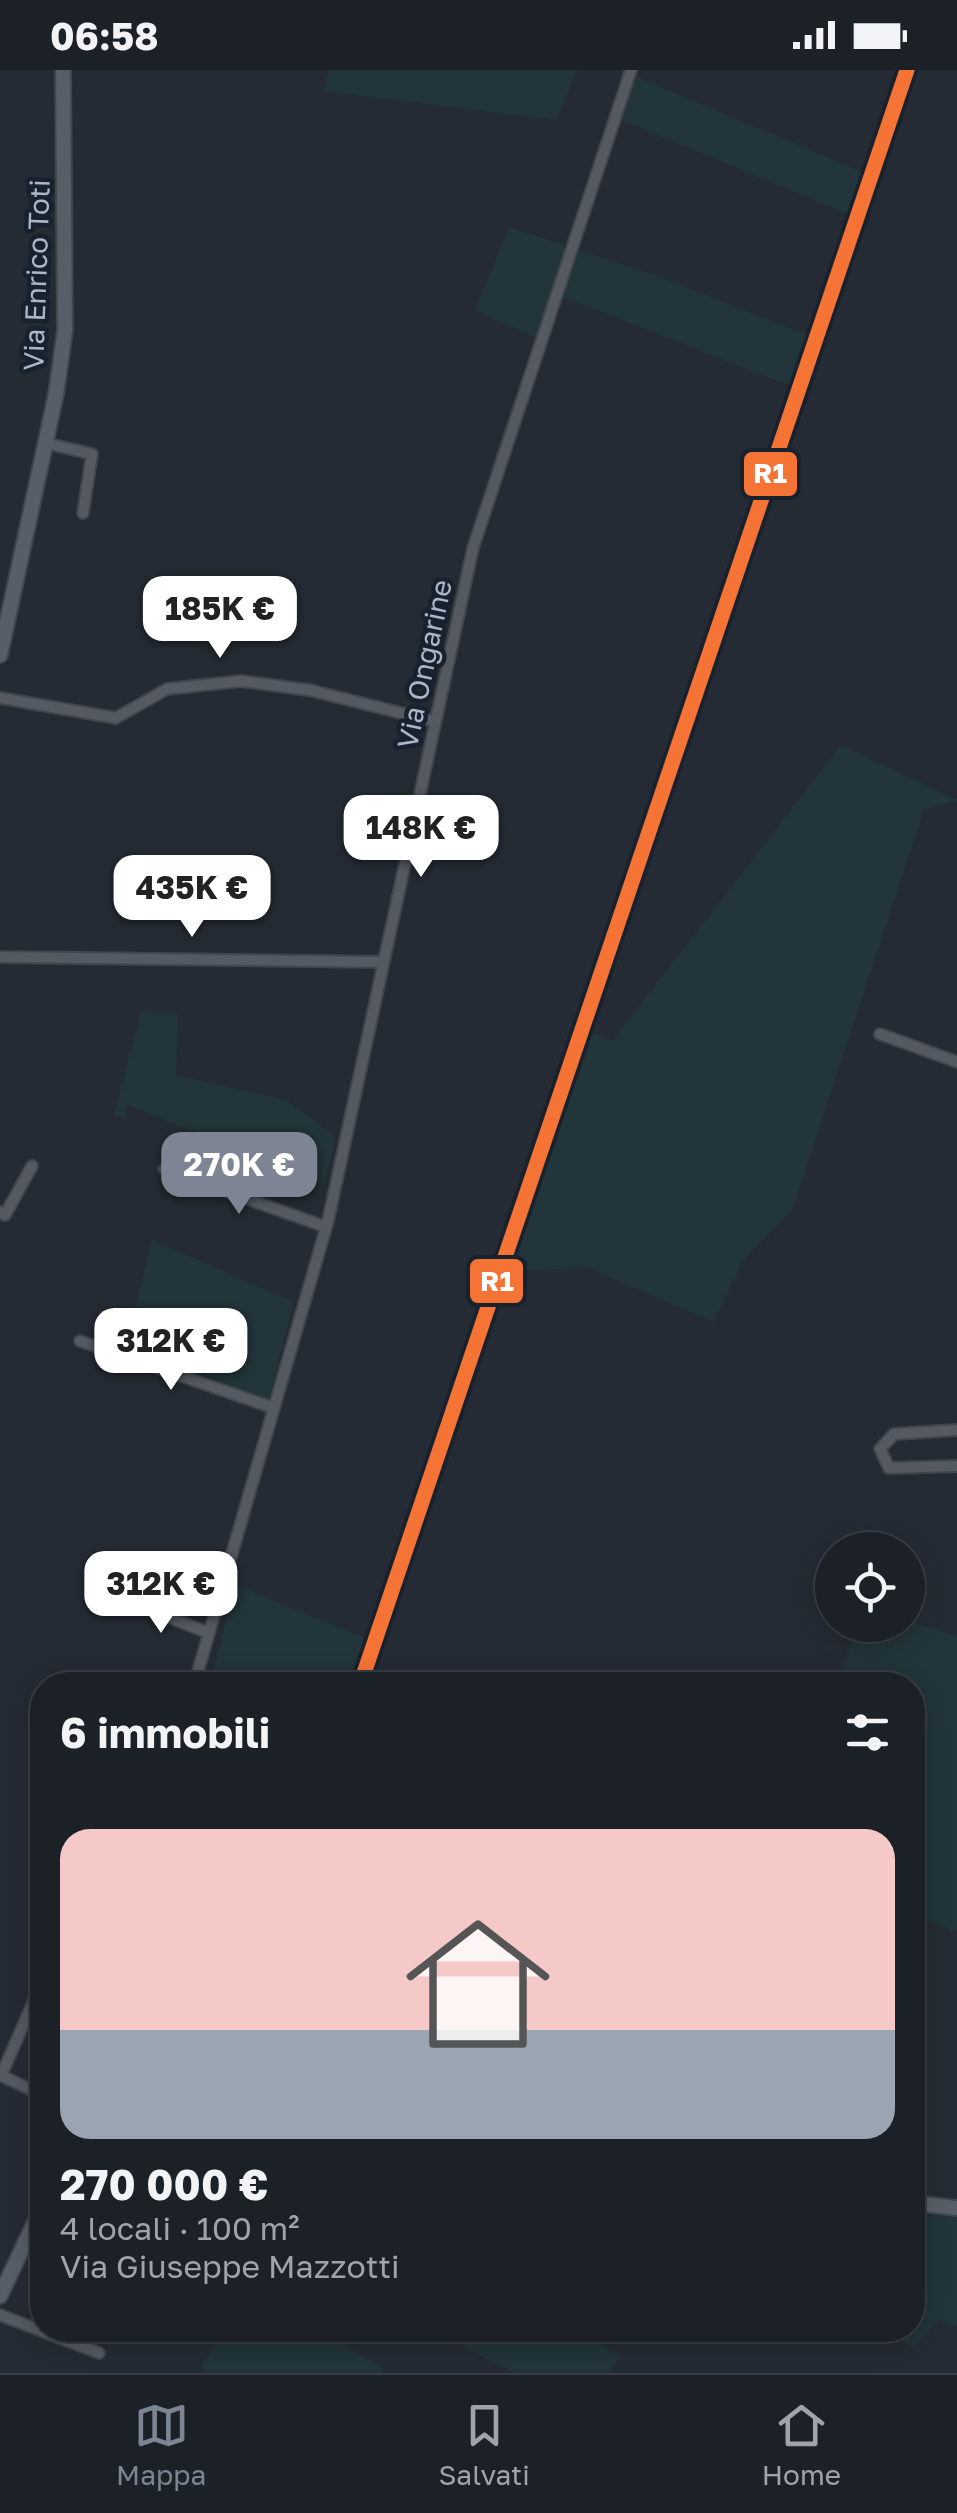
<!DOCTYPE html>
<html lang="it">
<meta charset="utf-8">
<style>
body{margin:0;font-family:"Golos Text",sans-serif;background:#292d33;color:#f1f3f6;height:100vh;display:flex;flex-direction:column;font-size:38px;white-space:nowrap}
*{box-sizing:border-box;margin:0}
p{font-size:32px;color:#a0a3a7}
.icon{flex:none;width:55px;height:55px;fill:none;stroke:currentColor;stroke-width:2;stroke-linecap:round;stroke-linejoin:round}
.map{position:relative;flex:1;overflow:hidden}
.sheet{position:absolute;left:30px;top:1602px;width:895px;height:670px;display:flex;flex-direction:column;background:#1c2027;border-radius:40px;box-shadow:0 5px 25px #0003,0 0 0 2px #3a3e44}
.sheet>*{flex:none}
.fabs{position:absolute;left:815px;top:1462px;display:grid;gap:20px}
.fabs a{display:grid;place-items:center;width:110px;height:110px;border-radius:50%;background:#1c2027;box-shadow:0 5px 25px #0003,0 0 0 2px #3a3e44;font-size:50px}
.price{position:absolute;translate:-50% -85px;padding:0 22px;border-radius:20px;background:#fff;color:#222;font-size:32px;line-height:65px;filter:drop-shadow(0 2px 5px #0008)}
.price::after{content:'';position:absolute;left:50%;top:60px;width:30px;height:22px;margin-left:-15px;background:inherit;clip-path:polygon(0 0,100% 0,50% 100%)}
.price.current{background:#7d8594;color:#fff}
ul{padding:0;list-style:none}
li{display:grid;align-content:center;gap:20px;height:530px;padding:0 30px}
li+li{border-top:2px solid #3a3e44}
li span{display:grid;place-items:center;height:310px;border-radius:30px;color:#555}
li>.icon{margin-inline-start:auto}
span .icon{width:180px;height:180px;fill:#fffc;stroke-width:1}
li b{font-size:42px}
h2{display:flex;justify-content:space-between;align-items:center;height:120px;padding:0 30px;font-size:42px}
.status{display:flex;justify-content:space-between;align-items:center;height:70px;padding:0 50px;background:#1c2027;direction:ltr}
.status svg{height:28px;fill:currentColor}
.menu{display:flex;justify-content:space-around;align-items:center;height:140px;border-top:2px solid #3a3e44;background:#1c2027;font-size:28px;color:#a0a3a7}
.menu a{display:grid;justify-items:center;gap:5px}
.menu .current{color:#7d8594}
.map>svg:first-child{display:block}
.green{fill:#22353a}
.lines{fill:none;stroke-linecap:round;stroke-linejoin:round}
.street-casing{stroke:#41454c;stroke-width:14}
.secondary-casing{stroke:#41454c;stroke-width:18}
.street{stroke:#545962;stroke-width:10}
.secondary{stroke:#585e67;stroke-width:14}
.rail-1-casing{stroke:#18212e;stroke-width:22}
.rail-1{stroke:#f57335;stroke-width:15}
.labels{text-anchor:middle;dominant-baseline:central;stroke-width:9;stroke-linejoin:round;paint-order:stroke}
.street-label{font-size:28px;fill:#adb6c7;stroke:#18212e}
.line-badge{stroke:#18212e;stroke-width:4}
.badge-label{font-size:28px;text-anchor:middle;font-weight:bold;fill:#fff}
</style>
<div class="status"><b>06:58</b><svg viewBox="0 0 49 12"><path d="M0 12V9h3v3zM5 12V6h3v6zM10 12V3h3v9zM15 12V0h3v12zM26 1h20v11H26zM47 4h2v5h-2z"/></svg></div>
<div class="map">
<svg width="957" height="2303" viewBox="0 0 957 2303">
<rect width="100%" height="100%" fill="#252b34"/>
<!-- green -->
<g class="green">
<polygon points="329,0 578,0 556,50 324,21"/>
<polygon points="625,2 865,103 850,145 612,46"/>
<polygon points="509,157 655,205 810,266 793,317 558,225 541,270 475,240"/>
<polygon points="841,675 957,730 924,740 792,1140 743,1191 713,1252 586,1197 507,1202 589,961 612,971"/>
<polygon points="141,941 178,943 176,1005 286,1030 336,1067 324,1114 128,1035 125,1049 114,1046"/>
<polygon points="152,1170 294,1232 267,1335 192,1299 193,1257 136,1237"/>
<polygon points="235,1515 368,1569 352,1615 210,1615"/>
<polygon points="908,1551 957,1566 957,1862 913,1844 912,1615 835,1615 858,1557 908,1555"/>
<polygon points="913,2144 957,2147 957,2257 938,2250 915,2277 875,2260 912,2260"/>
<polygon points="221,2260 317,2260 384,2298 381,2303 204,2303 202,2297"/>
<polygon points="431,2260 576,2260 620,2286 610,2303 515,2303"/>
</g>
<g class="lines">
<!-- street casing -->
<g class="street-casing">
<g id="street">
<polyline points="45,373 92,384 83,443"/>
<polyline points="0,628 116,648 167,619 241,611 309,620 433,651"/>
<polyline points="0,887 383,892"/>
<polyline points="880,964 957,992"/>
<polyline points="164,1099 326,1157"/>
<polyline points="0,1142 5,1145 32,1096"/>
<polyline points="80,1271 274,1338"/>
<polyline points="957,1360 894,1364 880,1379 889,1398 957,1396"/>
<polyline points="127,1531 209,1563"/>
<polyline points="194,1615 328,1151 473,478 631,0"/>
<polyline points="35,1758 42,1753"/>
<polyline points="0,2005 42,2025"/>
<polyline points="1,2006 42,1912"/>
<polyline points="0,2245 99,2283"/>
</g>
</g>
<!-- secondary casing -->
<g class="secondary-casing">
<g id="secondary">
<polyline points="0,585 56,324 65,260 63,0"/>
<polyline points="912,2133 957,2138"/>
<polyline points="0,2226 42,2137"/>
</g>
</g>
<!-- street -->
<use href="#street" class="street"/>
<!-- secondary -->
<use href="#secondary" class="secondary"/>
<!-- rail-1 casing -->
<g class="rail-1-casing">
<polyline id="rail-1" points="360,1615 907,0"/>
</g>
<!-- rail-1 -->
<use href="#rail-1" class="rail-1"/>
</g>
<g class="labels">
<!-- street labels -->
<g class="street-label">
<text transform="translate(36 205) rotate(-88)">Via Enrico Toti</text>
<text transform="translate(424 594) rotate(-78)">Via Ongarine</text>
</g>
</g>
<g class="line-badge">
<rect x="742" y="380" width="57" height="48" rx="10" fill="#f57335"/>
<rect x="468" y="1187" width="57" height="48" rx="10" fill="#f57335"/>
</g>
<g class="badge-label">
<text x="770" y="413">R1</text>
<text x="497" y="1221">R1</text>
</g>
</svg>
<div class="fabs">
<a><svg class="icon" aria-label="locate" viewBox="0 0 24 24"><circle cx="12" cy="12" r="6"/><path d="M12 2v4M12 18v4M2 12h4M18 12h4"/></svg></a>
</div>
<b class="price" style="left:220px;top:591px">185K €</b>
<b class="price" style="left:421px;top:810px">148K €</b>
<b class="price" style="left:192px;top:870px">435K €</b>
<b class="price current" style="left:239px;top:1147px">270K €</b>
<b class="price" style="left:171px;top:1323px">312K €</b>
<b class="price" style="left:161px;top:1566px">312K €</b>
<section class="sheet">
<h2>6 immobili<svg class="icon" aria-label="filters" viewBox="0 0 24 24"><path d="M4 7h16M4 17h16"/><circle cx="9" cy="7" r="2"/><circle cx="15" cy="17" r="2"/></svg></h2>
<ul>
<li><span style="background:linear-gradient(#f6c9c9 65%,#9aa5b1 0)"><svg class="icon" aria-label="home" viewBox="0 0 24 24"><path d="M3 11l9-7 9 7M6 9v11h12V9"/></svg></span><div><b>270 000 €</b><p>4 locali · 100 m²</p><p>Via Giuseppe Mazzotti</p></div></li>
</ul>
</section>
</div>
<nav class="menu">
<a class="current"><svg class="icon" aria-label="map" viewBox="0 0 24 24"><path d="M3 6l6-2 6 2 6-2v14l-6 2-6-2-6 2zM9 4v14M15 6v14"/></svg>Mappa</a>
<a><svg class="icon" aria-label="saved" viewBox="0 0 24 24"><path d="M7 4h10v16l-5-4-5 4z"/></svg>Salvati</a>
<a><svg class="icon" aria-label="home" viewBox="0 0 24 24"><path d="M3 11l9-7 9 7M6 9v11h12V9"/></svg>Home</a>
</nav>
